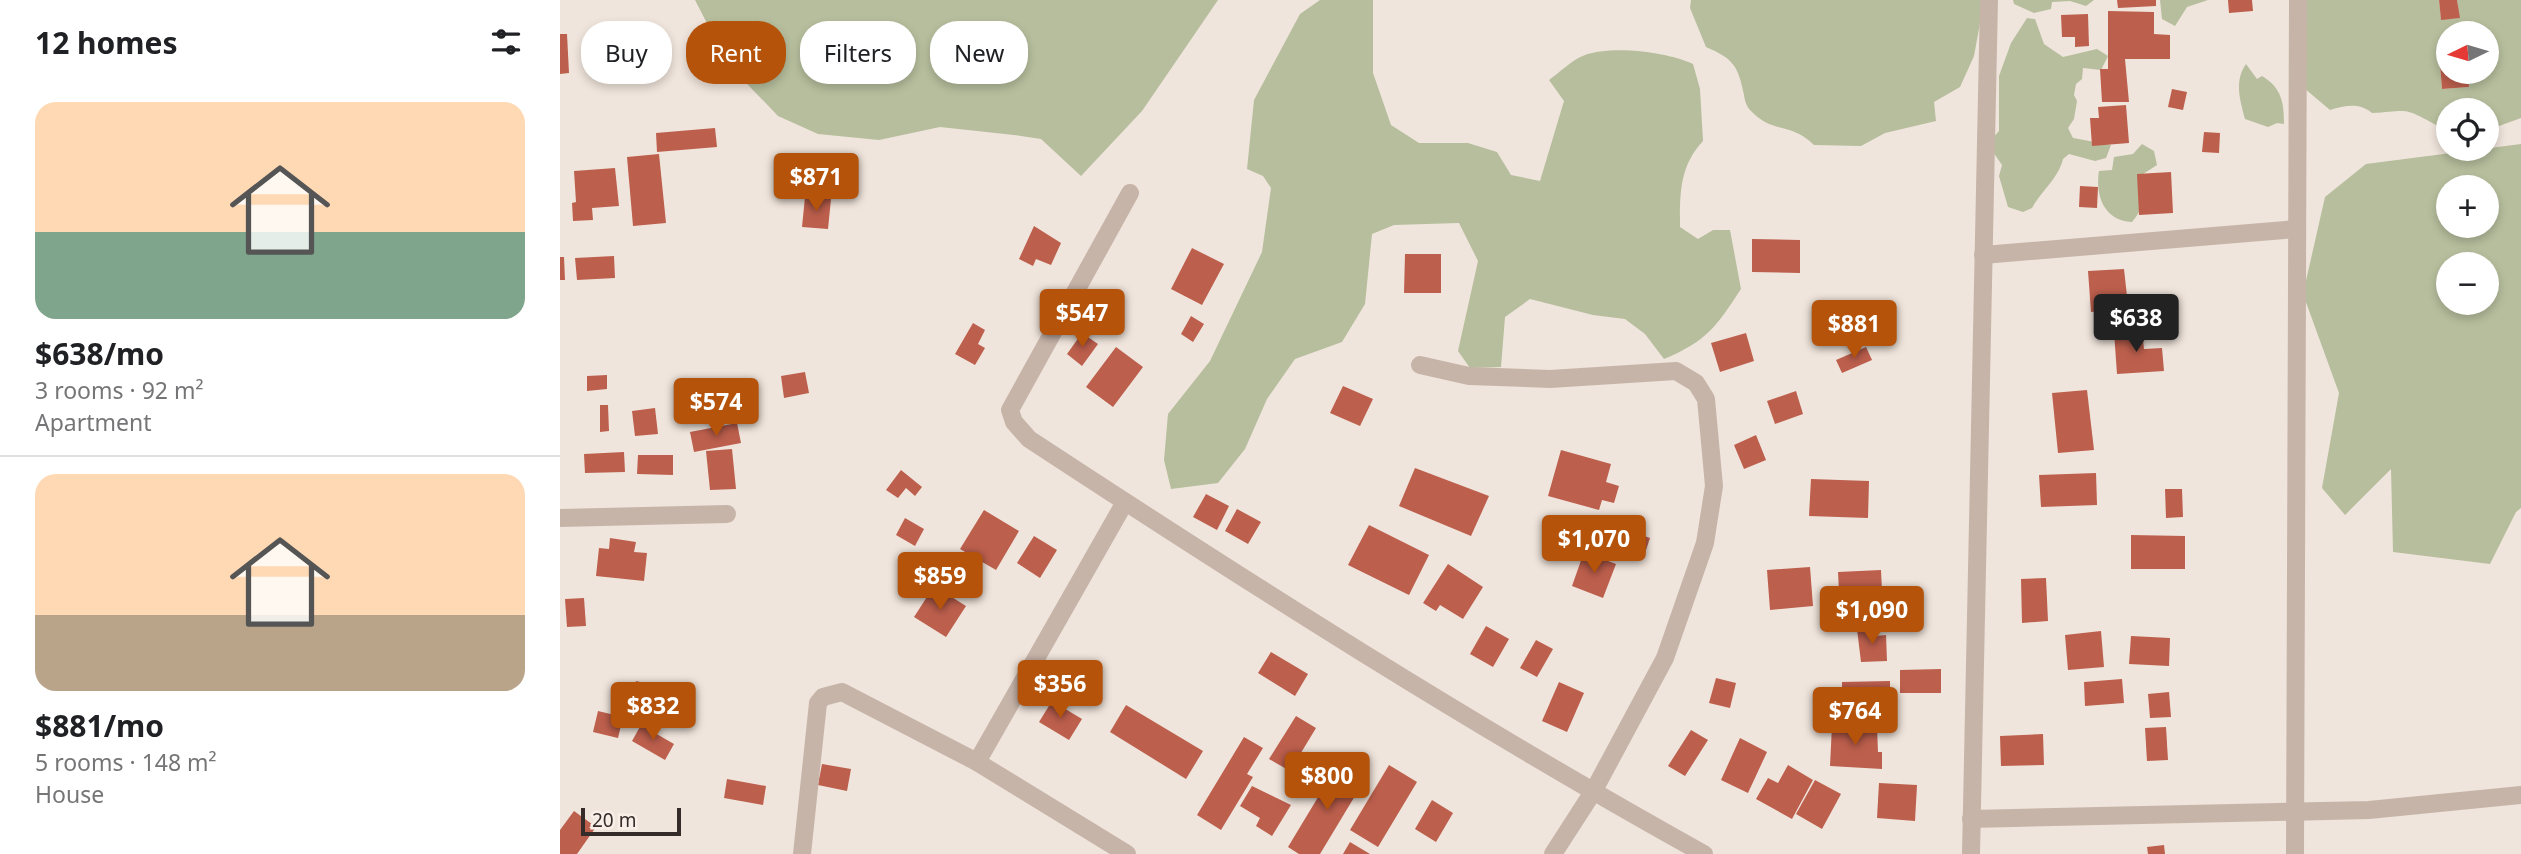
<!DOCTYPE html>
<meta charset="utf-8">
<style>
body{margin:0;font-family:"Noto Sans",sans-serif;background:#f2f2f2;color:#202124;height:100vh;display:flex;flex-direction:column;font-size:26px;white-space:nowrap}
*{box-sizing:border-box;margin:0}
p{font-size:23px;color:#757577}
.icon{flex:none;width:38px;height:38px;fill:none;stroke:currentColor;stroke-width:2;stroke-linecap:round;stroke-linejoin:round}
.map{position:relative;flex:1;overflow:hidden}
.drawer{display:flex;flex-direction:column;background:#fff;width:560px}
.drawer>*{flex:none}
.banner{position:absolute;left:21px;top:21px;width:665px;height:63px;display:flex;gap:14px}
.needle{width:46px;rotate:265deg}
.fabs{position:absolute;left:1876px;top:21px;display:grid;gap:14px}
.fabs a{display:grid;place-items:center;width:63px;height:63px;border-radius:50%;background:#fff;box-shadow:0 4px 10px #0003;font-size:35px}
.scale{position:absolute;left:21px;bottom:18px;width:100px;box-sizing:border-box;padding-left:7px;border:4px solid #352b28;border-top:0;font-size:19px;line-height:24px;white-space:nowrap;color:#352b28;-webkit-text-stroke:5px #f8efe8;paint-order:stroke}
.price{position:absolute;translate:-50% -60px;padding:0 16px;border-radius:7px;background:#b45309;color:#fff;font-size:23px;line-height:46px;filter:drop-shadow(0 2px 4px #0008)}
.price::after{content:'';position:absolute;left:50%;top:42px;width:21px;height:16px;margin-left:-10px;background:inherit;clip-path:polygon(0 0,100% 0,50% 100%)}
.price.active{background:#222;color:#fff}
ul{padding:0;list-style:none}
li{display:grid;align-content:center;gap:14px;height:371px;padding:0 35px}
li+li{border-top:2px solid #e0e0e0}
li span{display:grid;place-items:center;height:217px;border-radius:21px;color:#555}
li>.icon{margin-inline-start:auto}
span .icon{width:126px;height:126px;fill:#fffc;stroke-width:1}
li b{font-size:30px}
h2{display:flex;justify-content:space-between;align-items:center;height:84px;padding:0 35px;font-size:30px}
.chip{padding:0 24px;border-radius:28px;background:#fff;box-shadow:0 4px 10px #0003;font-size:24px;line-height:63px}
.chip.active{background:#b45309;color:#fff}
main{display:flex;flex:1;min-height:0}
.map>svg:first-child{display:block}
.green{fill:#b6be9d;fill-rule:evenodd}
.building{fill:#bd5f4d}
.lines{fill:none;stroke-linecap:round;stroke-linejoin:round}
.street{stroke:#c7b4a9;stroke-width:18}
</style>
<main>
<section class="drawer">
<h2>12 homes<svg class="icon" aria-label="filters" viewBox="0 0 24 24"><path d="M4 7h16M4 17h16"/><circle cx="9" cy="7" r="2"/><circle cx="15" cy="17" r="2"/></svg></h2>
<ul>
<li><span style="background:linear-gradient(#ffd9b3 60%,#7fa58c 0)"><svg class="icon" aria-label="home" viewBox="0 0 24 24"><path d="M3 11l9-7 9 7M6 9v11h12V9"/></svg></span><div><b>$638/mo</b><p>3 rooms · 92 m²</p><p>Apartment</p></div></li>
<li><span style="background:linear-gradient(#ffd9b3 65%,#b9a48a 0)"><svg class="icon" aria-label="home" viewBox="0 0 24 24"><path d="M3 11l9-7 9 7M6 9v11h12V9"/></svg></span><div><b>$881/mo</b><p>5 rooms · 148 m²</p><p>House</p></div></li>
</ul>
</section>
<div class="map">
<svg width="1961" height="854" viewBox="0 0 1961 854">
<rect width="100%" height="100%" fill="#f0e5dc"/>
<!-- green -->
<g class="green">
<polygon points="135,0 658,0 582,111 521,176 481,139 454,135 380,127 319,140 258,134 218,116 168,64"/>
<path d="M 760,0 L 813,0 L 813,73 L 831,125 L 859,143 L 908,143 L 937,152 L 951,175 L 980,181 L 1004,101 L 989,80 C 999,73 1013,59 1025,55 C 1052,45 1108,52 1133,64 L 1140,89 L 1143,141 C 1119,167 1120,194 1120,227 L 1138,239 L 1153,230 L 1170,230 L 1181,289 C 1156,327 1147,341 1104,359 L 1085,334 L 1065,319 L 1033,315 L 970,299 L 945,317 L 941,367 L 910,368 L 898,351 L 918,261 L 899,223 L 834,225 L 812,234 L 805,304 L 782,342 L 735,359 L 707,399 L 685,449 L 658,483 L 611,489 L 604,460 L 608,414 L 650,361 L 702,252 L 711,188 L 703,176 L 687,169 L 694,100 L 740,14 Z"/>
<path d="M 1131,0 L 1421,0 L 1423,7 L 1414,56 L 1400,87 L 1374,102 L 1376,121 L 1325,133 L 1301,146 L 1254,145 C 1230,121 1213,135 1190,110 C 1186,105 1185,101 1184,95 C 1178,66 1174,59 1146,47 L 1130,8 Z"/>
<polygon points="1453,0 1534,0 1526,6 1510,1 1492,2 1491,9 1474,13 1454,4"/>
<polygon points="1600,0 1648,0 1627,7 1615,26 1602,19"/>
<path d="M 1744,0 L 1879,0 L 1881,19 L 1899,18 L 1897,0 L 1961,0 L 1961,118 L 1939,126 L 1927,125 L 1927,110 L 1888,110 L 1888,123 L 1876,125 C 1843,106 1847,111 1812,113 C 1798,102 1785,106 1770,110 L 1744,88 C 1750,56 1740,33 1744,0 ZM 1888,33 L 1927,33 L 1927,72 L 1908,72 L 1909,87 L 1882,89 L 1880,66 L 1888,64 Z"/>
<path d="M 1467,18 L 1475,19 L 1484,44 L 1503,57 L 1537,49 L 1548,56 L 1541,70 L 1523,68 L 1522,79 L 1516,84 L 1514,95 L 1517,101 L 1514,119 L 1508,128 L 1513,138 L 1551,145 L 1546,158 L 1535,161 L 1509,154 L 1503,159 C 1498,179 1482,190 1472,208 L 1463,212 L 1448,207 L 1439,176 L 1442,165 L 1431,149 L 1431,140 L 1439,131 L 1439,76 L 1451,43 Z"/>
<path d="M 1686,64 L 1697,79 L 1702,76 C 1722,88 1724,103 1724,124 L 1717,123 L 1708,127 L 1685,119 C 1680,100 1674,81 1686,64 Z"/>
<path d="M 1582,144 L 1594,151 L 1597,165 L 1583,174 C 1583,193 1585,208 1572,222 C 1544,221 1535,195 1539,171 L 1552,170 L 1554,157 L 1573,154 Z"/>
<path d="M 1961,144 L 1961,508 L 1956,512 L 1930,564 L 1833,552 L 1831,469 L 1785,515 L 1762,488 L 1779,393 L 1743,294 L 1765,197 L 1806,164 ZM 1888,187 L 1927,187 L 1927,226 L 1888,226 ZM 1888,264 L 1927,264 L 1927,303 L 1888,303 Z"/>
</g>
<!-- building -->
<g class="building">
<polygon points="1557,0 1596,0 1596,6 1558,8"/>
<polygon points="1668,0 1692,0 1693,11 1669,13"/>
<polygon points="1879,0 1897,0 1900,18 1881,20"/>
<polygon points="1548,11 1594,12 1594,34 1610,35 1610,59 1565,59 1569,102 1542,102 1540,69 1548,69"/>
<polygon points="1528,14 1529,46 1515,47 1515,37 1502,37 1501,15"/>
<polygon points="0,34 7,34 9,73 0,74"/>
<polygon points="65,42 85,42 85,56 65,57"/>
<polygon points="1888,64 1888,72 1908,72 1909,87 1882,89 1880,65"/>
<polygon points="1612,89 1627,92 1623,110 1608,107"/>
<polygon points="1566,105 1569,143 1532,146 1530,118 1539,118 1538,107"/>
<polygon points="155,128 157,147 97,152 96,133"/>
<polygon points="1644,132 1660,133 1659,153 1642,152"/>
<polygon points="99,154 106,223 73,226 67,157"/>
<polygon points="55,168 59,206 32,208 33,220 13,221 12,203 16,202 14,171"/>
<polygon points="1611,172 1613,213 1579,215 1577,174"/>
<polygon points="1520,186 1538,187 1537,208 1519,207"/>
<polygon points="245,197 271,199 268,229 242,227"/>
<polygon points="474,226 501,243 491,265 476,259 473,266 459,259"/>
<polygon points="1192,239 1240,240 1240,273 1192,272"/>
<polygon points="632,248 664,264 642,305 611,289"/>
<polygon points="845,254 881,254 881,293 844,293"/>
<polygon points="54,256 55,278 17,280 15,258"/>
<polygon points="0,257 4,257 5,280 0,280"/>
<polygon points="1564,269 1567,296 1550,297 1551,310 1531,312 1528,271"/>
<polygon points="631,316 644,324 633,342 621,334"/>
<polygon points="413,323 425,330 418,344 425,348 415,365 395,354"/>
<polygon points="1582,330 1584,349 1602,348 1604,371 1557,374 1554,332"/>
<polygon points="522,333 538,344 522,366 507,354"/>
<polygon points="1186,333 1194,361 1160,372 1151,343"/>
<polygon points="556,347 583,367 553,407 526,387"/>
<polygon points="1306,347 1312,360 1282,373 1276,360"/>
<polygon points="245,372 249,393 224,398 221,376"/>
<polygon points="47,375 47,389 27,391 27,376"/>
<polygon points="783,386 813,399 800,426 770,413"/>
<polygon points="1527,390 1534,450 1498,453 1492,393"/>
<polygon points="1236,391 1243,414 1215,424 1207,401"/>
<polygon points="166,399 167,419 130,422 128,401"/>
<polygon points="40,405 48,405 49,431 40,432"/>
<polygon points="95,408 98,434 75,436 72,411"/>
<polygon points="177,423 181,443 134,452 130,432"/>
<polygon points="1196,435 1206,460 1184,469 1174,445"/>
<polygon points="172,449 176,489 150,490 146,451"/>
<polygon points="1001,450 1051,464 1046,482 1059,486 1054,503 1042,500 1039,510 988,496"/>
<polygon points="64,452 65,472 25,473 24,454"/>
<polygon points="78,455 113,455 113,475 77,474"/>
<polygon points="855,468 929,496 911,536 839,506"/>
<polygon points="341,470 362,487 355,496 346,488 338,498 326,490"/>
<polygon points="1536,473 1537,505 1481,507 1479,475"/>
<polygon points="1251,479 1309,481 1308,518 1249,516"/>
<polygon points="1605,489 1622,489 1623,517 1606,518"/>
<polygon points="646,494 669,506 657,530 633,517"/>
<polygon points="677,509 701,522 688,544 665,531"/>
<polygon points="424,510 459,531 436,570 400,549"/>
<polygon points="345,518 364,529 355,546 336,535"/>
<polygon points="809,525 869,555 849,595 788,565"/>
<polygon points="1051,525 1090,538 1083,559 1043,547"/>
<polygon points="1571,535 1625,536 1625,569 1571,569"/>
<polygon points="474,536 497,550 480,578 457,563"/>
<polygon points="50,538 76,542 74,552 87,553 84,581 36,576 39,548 49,549"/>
<polygon points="1024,552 1056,564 1043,598 1012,586"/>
<polygon points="888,564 923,587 903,619 880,605 876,611 863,603"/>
<polygon points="1250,567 1253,606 1210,610 1207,570"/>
<polygon points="1321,570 1322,591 1304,592 1305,610 1280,612 1278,572"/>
<polygon points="1486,578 1488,621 1462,623 1461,579"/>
<polygon points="374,586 406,606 386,637 354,617"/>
<polygon points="24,598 26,626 7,627 5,599"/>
<polygon points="926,626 949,639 933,667 910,654"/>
<polygon points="1314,628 1315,636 1326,635 1327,661 1301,662 1297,629"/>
<polygon points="1541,631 1544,667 1508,670 1505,635"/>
<polygon points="1571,636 1610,638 1609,666 1569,664"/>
<polygon points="976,640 993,649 977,677 960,668"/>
<polygon points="711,652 748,674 735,696 698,673"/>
<polygon points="1381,669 1381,693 1340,693 1340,670"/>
<polygon points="1156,678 1176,683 1170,708 1149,703"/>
<polygon points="1562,679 1564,703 1525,706 1524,682"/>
<polygon points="76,681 114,690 110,710 71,701"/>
<polygon points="1330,681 1330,715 1282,716 1282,682"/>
<polygon points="999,682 1024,693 1007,732 982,721"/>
<polygon points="1609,692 1611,717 1590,718 1588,694"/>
<polygon points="492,701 522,719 509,740 479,722"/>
<polygon points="566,705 643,751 626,779 550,732"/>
<polygon points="38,711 63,717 58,738 33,732"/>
<polygon points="736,716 756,728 730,771 709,759"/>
<polygon points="81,725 114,744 105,760 72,741"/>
<polygon points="1272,725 1317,727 1318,752 1322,752 1322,769 1270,766"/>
<polygon points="1606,727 1608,760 1587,761 1585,728"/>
<polygon points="1131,730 1148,740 1125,776 1108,766"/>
<polygon points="1483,734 1484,765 1441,766 1440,736"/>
<polygon points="684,737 703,748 687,774 693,777 661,830 637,815"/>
<polygon points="1180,738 1207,752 1188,793 1161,780"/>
<polygon points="262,764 291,769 287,791 258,785"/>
<polygon points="829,765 857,782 818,847 790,830"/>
<polygon points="1228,765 1253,780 1232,819 1196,799 1208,778 1218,783"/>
<polygon points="791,766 807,776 760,854 739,854 728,847 775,769 786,776"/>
<polygon points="167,779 206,786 203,805 164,798"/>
<polygon points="1255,780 1281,794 1262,829 1236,814"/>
<polygon points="1319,783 1357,785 1355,821 1317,818"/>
<polygon points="692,786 731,805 712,836 696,826 700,818 680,806"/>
<polygon points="872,800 893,813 876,842 855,829"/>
<polygon points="14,811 36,827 17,854 0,854 0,830"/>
<polygon points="790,842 810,854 783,854"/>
<polygon points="1604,845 1605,854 1588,854 1587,847"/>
</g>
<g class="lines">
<!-- street -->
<g class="street">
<path d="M 570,193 L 450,410 L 454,422 L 469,439 C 690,584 913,726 1144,854"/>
<polyline points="1423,255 1736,229"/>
<polyline points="860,365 909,376 990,379 1116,371 1136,383 1146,399 1154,486 1145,543 1105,658 1033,792 993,854"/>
<polyline points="0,518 167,514"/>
<polyline points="417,762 565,502"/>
<polyline points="1411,819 1809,810 1961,795"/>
<polyline points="242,854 258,703 263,697 282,692 417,762 567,854"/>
<polyline points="1411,854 1429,0"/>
<polyline points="1735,854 1738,0"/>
</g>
</g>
</svg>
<div class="fabs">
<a><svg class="needle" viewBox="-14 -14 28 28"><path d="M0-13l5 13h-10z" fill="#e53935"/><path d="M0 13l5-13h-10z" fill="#757577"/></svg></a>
<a><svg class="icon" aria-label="locate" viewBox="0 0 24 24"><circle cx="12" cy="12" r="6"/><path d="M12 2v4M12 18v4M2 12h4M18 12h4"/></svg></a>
<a>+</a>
<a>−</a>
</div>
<div class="scale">20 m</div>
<b class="price" style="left:256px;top:213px">$871</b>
<b class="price" style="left:522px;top:349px">$547</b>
<b class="price active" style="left:1576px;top:354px">$638</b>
<b class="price" style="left:1294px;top:360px">$881</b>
<b class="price" style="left:156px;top:438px">$574</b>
<b class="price" style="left:1034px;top:575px">$1,070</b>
<b class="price" style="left:380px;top:612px">$859</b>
<b class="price" style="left:1312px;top:646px">$1,090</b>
<b class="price" style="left:500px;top:720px">$356</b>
<b class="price" style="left:93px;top:742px">$832</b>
<b class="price" style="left:1295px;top:747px">$764</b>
<b class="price" style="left:767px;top:812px">$800</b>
<div class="banner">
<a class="chip">Buy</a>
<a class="chip active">Rent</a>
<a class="chip">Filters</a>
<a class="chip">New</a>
</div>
</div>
</main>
